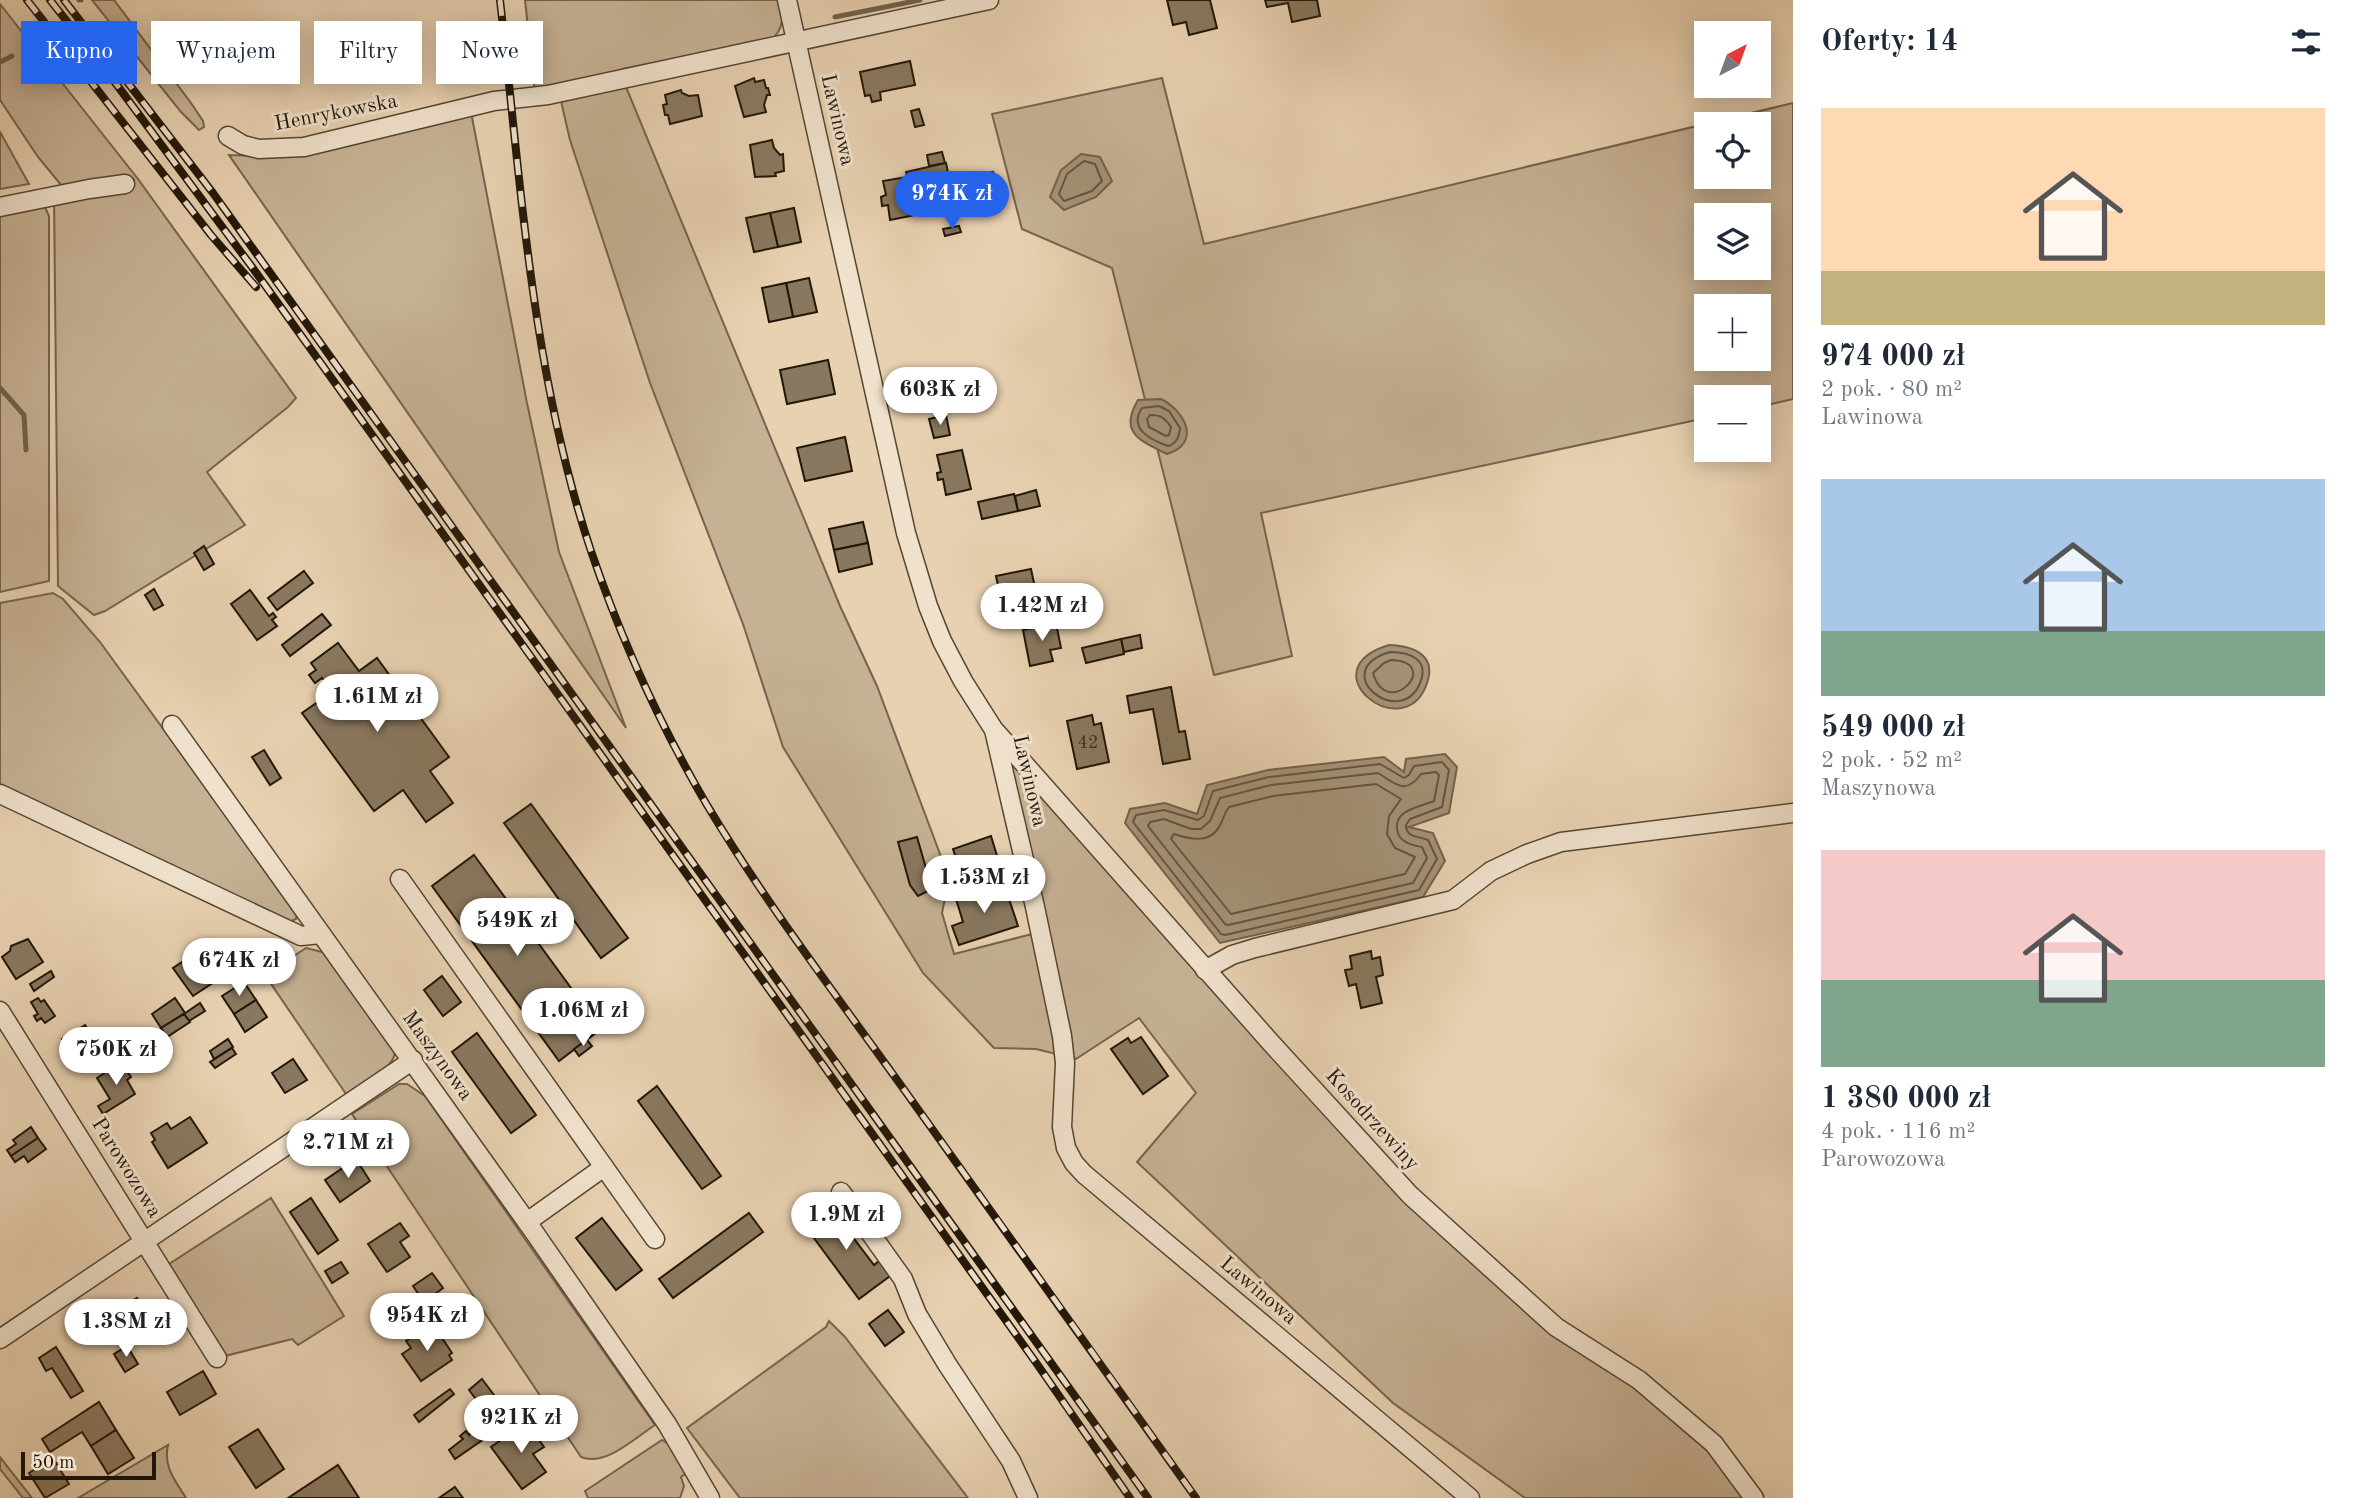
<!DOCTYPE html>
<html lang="pl">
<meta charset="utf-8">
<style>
body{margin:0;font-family:"Old Standard TT",serif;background:#f2f2f3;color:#1f2937;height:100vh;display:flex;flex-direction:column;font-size:26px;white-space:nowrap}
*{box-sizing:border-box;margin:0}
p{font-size:23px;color:#747a83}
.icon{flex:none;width:38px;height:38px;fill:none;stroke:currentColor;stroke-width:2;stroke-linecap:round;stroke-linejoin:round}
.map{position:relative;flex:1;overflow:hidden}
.drawer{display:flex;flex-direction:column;background:#fff;width:560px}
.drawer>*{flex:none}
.hud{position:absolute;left:21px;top:21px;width:665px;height:63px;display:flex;gap:14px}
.needle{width:46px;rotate:41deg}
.fabs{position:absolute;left:1694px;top:21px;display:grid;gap:14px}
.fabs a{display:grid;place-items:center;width:77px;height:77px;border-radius:0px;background:#fff;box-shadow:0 4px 18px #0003;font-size:35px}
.scale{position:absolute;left:21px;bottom:18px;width:135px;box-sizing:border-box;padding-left:7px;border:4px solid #221708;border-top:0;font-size:19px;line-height:24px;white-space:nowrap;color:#221708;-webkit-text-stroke:5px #f0e1cc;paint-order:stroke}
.price{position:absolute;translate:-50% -60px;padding:0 16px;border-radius:24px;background:#fff;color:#222;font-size:23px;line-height:46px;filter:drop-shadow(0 2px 4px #0008)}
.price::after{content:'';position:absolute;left:50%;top:42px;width:21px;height:16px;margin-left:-10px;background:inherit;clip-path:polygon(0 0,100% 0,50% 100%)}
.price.on{background:#2563eb;color:#fff}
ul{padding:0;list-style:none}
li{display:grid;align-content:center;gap:14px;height:371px;padding:0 28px}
li span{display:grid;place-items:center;height:217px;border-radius:0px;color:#555}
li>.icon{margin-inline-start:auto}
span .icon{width:126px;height:126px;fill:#fffc;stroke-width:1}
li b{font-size:30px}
h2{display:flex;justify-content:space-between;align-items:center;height:84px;padding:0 28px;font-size:30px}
.tag{padding:0 24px;border-radius:0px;background:#fff;box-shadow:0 4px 18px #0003;font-size:24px;line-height:63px}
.tag.on{background:#2563eb;color:#fff}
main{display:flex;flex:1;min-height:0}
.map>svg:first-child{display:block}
.green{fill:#c6b194;stroke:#74644e;stroke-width:2;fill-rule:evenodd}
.water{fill:#a59278;stroke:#71614b;stroke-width:2}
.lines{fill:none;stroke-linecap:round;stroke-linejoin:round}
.shore{stroke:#645440;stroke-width:2}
.stream{stroke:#71614b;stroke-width:5}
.building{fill:#897860;stroke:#221708;stroke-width:2}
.minor-casing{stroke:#544632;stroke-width:21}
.minor{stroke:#f0e1cc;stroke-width:18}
.rail-casing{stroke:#221708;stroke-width:8}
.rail{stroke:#f0e1cc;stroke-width:5;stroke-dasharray:16;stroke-linecap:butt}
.labels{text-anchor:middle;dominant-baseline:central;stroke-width:6;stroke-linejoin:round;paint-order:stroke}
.number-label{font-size:18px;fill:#3c2f1e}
.street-label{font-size:21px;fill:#221708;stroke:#f0e1cc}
</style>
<main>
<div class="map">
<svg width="1793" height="1498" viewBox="0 0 1793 1498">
<rect width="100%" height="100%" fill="#e8d1b1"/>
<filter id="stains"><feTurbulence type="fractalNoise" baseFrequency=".00286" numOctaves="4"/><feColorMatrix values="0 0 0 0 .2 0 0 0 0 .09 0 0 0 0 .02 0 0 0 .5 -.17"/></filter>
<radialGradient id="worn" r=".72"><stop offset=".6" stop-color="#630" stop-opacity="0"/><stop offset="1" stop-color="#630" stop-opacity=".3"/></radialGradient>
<!-- green -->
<g class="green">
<polygon points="92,0 114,0 191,103 203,121 204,127 199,130 181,112"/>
<path d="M 525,0 L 779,0 C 783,16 785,28 771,40 L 622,69 L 626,87 L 840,606 L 877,686 L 949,878 L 942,913 L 954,954 L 1040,932 L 994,730 L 1410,1195 L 1556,1327 L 1714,1444 L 1754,1498 L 1525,1498 L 1393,1403 L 1137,1162 L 1196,1093 L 1139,1018 L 1076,1059 L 1036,1049 L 994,1048 L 923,973 L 783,747 L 743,624 L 650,383 L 570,140 L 558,88 L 535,92 Z"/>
<polygon points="0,4 138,179 296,398 288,407 207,472 245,525 105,611 94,615 58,586 54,193 72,190 61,185 38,157 0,100"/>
<path d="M 1162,78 L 1204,244 L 1793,103 L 1793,399 L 1759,407 L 1759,397 L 1706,397 L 1706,418 L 1261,513 L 1292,656 L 1214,675 L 1112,268 L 1022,229 L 992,114 ZM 1706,124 L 1759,124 L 1759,177 L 1706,177 ZM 1706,215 L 1759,215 L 1759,268 L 1706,268 ZM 1706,306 L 1759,306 L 1759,359 L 1706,359 Z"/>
<polygon points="471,112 527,403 559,552 626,728 229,155 278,157"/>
<polygon points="0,132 29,184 0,189"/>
<polygon points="45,207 49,216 49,581 0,592 0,215"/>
<polygon points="53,593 63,599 100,642 297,913 296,919 289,922 0,788 0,603"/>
<path d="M 306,948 L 322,952 L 331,959 L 395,1049 C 398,1068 360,1085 346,1094 L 265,975 Z"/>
<path d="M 399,1084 L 407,1084 L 425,1096 L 655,1425 C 635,1438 605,1467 581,1457 L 352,1114 Z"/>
<polygon points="271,1198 344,1316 298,1345 292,1339 225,1356 166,1266"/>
<polygon points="829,1321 845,1337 968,1498 740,1498 687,1428 826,1327"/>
<polygon points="662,1440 672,1446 687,1473 681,1477 684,1486 680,1498 588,1498 585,1491"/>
<path d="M 168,1445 C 163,1467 175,1480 186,1498 L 78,1498 Z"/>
<polygon points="0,1457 32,1498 23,1498 0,1469"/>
</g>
<!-- water -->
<g class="water">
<polygon points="1081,154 1100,157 1112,181 1096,197 1064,210 1050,197 1061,170"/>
<path d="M 1161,399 C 1185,411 1202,443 1167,454 C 1141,441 1118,433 1138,400 Z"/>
<path d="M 1389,645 C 1415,646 1438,656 1426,686 C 1402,746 1307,670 1389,645 Z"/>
<polygon points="1445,754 1457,767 1449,813 1409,827 1433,833 1445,861 1423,897 1220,943 1125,823 1130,809 1165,803 1197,814 1207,785 1268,770 1384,757 1404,772 1406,759"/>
</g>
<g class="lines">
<!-- shore -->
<g class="shore">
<polygon points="1084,161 1095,164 1102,181 1092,191 1064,201 1059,194 1067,174"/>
<path d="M 1159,406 L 1169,411 L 1180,428 C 1179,436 1177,444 1168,446 C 1151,440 1128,429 1142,408 Z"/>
<path d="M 1150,415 C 1161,415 1165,418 1171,427 L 1169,435 L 1166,436 L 1149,427 L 1147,419 Z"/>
<path d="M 1390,652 C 1409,652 1430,659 1420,683 C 1400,731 1326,671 1390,652 Z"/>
<path d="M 1391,660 C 1444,662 1387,722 1373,673 L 1384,663 Z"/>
<path d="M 1442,762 L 1449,770 L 1442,807 L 1410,819 L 1406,825 C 1406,838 1419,836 1428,840 L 1437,859 L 1419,890 L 1225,935 L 1221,934 L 1133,822 L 1136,815 L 1164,810 L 1198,820 L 1204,816 L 1213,791 L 1269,777 L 1380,764 L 1404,778 L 1409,775 L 1414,766 Z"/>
<path d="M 1436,772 L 1439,775 L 1434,801 C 1425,805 1411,807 1403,814 C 1394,821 1395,837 1406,842 C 1410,845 1417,846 1422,847 L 1427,858 L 1413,883 L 1228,925 L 1225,924 L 1148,826 L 1150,822 L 1164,819 L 1191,829 L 1201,829 L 1210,821 L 1220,798 L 1271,785 L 1378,773 C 1396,784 1405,796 1421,774 Z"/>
<path d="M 1376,784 L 1401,799 L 1389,816 L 1387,834 L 1395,848 L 1415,857 L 1405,874 L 1231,914 L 1171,839 L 1174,834 C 1192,840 1212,844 1221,823 C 1224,817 1225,812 1229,807 L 1273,796 Z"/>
</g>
<!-- stream -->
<g class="stream">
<polyline points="79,0 81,0"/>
<polyline points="835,17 920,0"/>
<polyline points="0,62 12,56"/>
<polyline points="0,388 24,415 26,450"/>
</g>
</g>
<!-- building -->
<g class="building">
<polygon points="1167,0 1210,0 1217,28 1189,35 1186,22 1173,25"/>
<polygon points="1265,0 1317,0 1320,16 1292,22 1288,3 1267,7"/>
<polygon points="910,61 915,85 880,92 881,100 872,102 870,95 865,96 860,72"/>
<polygon points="754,78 755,82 764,80 766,88 768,88 770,95 767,95 764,105 766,112 744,117 735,86"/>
<polygon points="681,90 682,93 689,96 698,95 702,116 670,124 668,115 665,115 663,105 667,104 665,95"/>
<polygon points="919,109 924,125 915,127 911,111"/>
<polygon points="772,140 774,148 780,155 783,154 784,171 775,173 776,176 755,177 750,145"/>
<polygon points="942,152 945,163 929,166 927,155"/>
<polygon points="946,163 949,177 909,184 906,172"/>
<polygon points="993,172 1001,205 985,208 977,175"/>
<polygon points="907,177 915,215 890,220 888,205 882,206 881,197 886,195 883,181"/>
<polygon points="975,197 978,211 967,213 964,199"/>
<polygon points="794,208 801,242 778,247 770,213"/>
<polygon points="770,213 778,247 754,252 746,218"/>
<polygon points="959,226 961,232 945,236 943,229"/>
<polygon points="809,278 817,312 793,317 786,283"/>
<polygon points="786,283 793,317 769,322 762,288"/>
<polygon points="828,360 835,394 787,404 780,370"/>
<polygon points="946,415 950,435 934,438 929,419"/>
<polygon points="845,437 852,471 805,481 797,448"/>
<polygon points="962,450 971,489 946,495 943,479 938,480 937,473 941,472 937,455"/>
<polygon points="1036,490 1040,506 1018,511 1015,496"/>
<polygon points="1014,494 1018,511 982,519 978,502"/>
<polygon points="863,522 868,543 834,550 829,529"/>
<polygon points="868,543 872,564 839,572 834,550"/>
<polygon points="204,546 214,564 204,570 194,553"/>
<polygon points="1031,569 1039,607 1004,614 996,576"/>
<polygon points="304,571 313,583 277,610 268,598"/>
<polygon points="154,589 163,605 154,610 145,595"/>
<polygon points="250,590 269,616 273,613 276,617 272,620 277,626 257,640 231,604"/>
<polygon points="322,614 331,625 290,656 282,645"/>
<polygon points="1056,623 1061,648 1050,650 1053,661 1030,666 1023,630"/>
<polygon points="1140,635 1142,648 1124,652 1121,639"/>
<polygon points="1121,639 1124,654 1086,663 1082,648"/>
<polygon points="338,643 359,671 377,658 449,757 430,771 453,803 426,822 403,790 374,811 302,713 332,692 322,678 315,683 309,675 316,670 311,663"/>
<polygon points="1171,687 1179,732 1185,731 1190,759 1163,764 1153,709 1130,713 1127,696"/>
<polygon points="1092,715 1094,725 1101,723 1109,762 1077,769 1067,721"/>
<polygon points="264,750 281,778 270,785 252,757"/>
<polygon points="531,804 628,938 601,958 504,823"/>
<polygon points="991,836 1001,869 964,881 953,849"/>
<polygon points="917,837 932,889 918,896 910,885 898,842"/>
<polygon points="474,855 601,1029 559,1061 432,886"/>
<polygon points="1004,884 1018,926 959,945 952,926 963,922 956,899"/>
<polygon points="28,939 43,962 16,979 2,957 10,951 11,946"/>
<polygon points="205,947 213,959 216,957 226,971 209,982 211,984 193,996 173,968"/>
<polygon points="1371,951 1372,959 1380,957 1383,975 1376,977 1382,1003 1361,1008 1356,984 1349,986 1345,970 1352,969 1350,956"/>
<polygon points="51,971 54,977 34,991 30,984"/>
<polygon points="442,976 461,1002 443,1016 424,990"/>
<polygon points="244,982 256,1000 234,1014 222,996"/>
<polygon points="38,998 41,1002 44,1000 55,1016 45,1023 41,1018 37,1021 34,1016 38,1014 31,1002"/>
<polygon points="175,998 185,1013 161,1028 152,1014"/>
<polygon points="256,1000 267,1017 245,1032 234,1014"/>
<polygon points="200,1003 205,1011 189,1021 184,1014"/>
<polygon points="184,1014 190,1022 167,1037 161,1028"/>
<polygon points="85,1025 103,1053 77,1070 68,1055 71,1053 62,1039"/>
<polygon points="477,1033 536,1115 511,1133 452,1052"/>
<polygon points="1141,1037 1168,1076 1143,1094 1111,1049 1128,1038 1131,1043"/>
<polygon points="228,1039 233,1047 214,1059 210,1051"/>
<polygon points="587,1040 592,1046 579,1056 574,1049"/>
<polygon points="232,1048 236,1054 215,1068 210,1062"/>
<polygon points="293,1059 307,1080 285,1093 272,1073"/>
<polygon points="121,1062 131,1077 127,1080 135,1094 103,1114 98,1106 110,1099 97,1078"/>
<polygon points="657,1086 721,1176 702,1189 638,1101"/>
<polygon points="190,1117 207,1143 168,1168 152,1142 155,1140 151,1133 167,1123 171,1129"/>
<polygon points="31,1127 38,1138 11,1156 7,1150 16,1144 13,1140"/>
<polygon points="38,1138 46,1149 28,1162 24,1156 15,1162 11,1156"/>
<polygon points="356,1159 370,1181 340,1202 325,1180"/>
<polygon points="311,1198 338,1240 318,1254 290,1212"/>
<polygon points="835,1204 857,1233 852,1236 874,1265 879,1261 890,1276 859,1299 805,1226"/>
<polygon points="749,1213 763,1232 673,1298 659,1279"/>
<polygon points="602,1218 642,1270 616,1290 576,1238"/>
<polygon points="400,1223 409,1236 400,1242 410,1257 387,1272 368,1244"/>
<polygon points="341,1262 348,1273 332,1283 325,1271"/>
<polygon points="432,1273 443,1288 424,1302 413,1286"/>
<polygon points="137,1298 147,1315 140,1320 144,1327 134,1333 131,1327 121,1333 110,1315"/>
<polygon points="888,1310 904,1332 885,1346 869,1324"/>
<polygon points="429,1325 437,1337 440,1335 452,1353 449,1355 452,1360 421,1381 402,1354 411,1348 406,1341"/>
<polygon points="127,1346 138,1364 125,1372 114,1354"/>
<polygon points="56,1347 83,1391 71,1398 52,1368 46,1371 39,1358"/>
<polygon points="203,1371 216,1394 180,1415 167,1392"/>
<polygon points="482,1379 500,1403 487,1414 469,1390"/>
<polygon points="450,1389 454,1394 419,1422 414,1415"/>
<polygon points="99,1402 116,1430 91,1446 82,1432 50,1452 42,1439"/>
<polygon points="526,1422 544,1447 533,1454 546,1472 522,1489 491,1447"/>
<polygon points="487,1426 492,1433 481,1441 476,1435"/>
<polygon points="258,1429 284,1469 256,1488 229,1447"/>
<polygon points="116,1430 134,1458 108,1474 91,1446"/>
<polygon points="466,1431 469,1435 473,1431 481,1441 455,1459 449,1450 463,1439 460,1436"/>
<polygon points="53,1458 69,1484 45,1498 29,1473"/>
<polygon points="338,1465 359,1498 288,1498"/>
<polygon points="455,1487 463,1498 439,1498"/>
</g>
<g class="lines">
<!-- minor casing -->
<g class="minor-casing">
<g id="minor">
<polyline points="787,0 906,533 928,606 942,641 963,681 994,730 1035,907 1062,1036 1065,1063 1062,1127 1066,1148 1074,1163 1084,1174 1470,1498"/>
<polyline points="228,136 243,145 259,149 304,147 494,101 548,95 989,0"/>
<polyline points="0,207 89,189 125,184"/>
<polyline points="172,725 534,1232 667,1424 710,1498"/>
<polyline points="996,732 1272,1044 1410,1195 1556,1327 1639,1380 1714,1444 1754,1498"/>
<polyline points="0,794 301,936 321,934"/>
<polyline points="400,879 655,1239"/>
<polyline points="1205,970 1232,955 1255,948 1453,900 1491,871 1527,854 1561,842 1793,813"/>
<polyline points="0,1011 217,1358"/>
<polyline points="841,1192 903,1279 917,1314 947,1364 1011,1461 1028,1498"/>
<polyline points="527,1222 604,1167"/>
<polyline points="0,1339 413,1060"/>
</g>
</g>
<!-- minor -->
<use href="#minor" class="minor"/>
<!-- rail casing -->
<g class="rail-casing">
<g id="rail">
<polyline points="27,0 211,235 256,287"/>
<polyline points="50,0 111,77 252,267 1037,1364 1130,1498"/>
<polyline points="64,0 213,193 1148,1498"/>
<path d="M 500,0 C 521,185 532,374 591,551 C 621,639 660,725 707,805 C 765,902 834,992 900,1084 C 999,1222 1098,1360 1196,1498"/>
</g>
</g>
<!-- rail -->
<use href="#rail" class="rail"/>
</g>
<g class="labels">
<!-- number labels -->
<g class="number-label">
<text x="1088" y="743">42</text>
</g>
<!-- street labels -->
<g class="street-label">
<text transform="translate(336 113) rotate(-11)">Henrykowska</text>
<text transform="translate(837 120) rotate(77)">Lawinowa</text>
<text transform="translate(1029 781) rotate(77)">Lawinowa</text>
<text transform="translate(437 1056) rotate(54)">Maszynowa</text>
<text transform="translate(1372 1120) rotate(48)">Kosodrzewiny</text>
<text transform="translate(126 1168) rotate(58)">Parowozowa</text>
<text transform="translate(1258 1291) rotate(40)">Lawinowa</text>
</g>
</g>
<rect width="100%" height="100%" filter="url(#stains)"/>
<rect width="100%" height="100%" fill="url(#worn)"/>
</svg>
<div class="fabs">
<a><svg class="needle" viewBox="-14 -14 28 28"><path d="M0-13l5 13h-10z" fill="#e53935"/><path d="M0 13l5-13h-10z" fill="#747a83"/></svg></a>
<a><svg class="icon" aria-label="locate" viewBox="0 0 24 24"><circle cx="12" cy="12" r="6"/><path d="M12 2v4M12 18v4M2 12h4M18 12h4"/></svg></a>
<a><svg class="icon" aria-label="layers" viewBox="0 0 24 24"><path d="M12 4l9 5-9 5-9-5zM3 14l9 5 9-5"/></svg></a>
<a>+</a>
<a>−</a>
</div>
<div class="scale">50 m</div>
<b class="price on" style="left:952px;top:231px">974K zł</b>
<b class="price" style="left:940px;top:427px">603K zł</b>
<b class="price" style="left:1042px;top:643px">1.42M zł</b>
<b class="price" style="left:377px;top:734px">1.61M zł</b>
<b class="price" style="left:984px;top:915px">1.53M zł</b>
<b class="price" style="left:517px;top:958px">549K zł</b>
<b class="price" style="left:239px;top:998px">674K zł</b>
<b class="price" style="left:583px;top:1048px">1.06M zł</b>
<b class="price" style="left:116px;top:1087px">750K zł</b>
<b class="price" style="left:348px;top:1180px">2.71M zł</b>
<b class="price" style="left:846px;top:1252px">1.9M zł</b>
<b class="price" style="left:427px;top:1353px">954K zł</b>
<b class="price" style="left:126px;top:1359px">1.38M zł</b>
<b class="price" style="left:521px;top:1455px">921K zł</b>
<div class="hud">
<a class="tag on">Kupno</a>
<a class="tag">Wynajem</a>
<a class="tag">Filtry</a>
<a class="tag">Nowe</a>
</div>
</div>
<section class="drawer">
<h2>Oferty: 14<svg class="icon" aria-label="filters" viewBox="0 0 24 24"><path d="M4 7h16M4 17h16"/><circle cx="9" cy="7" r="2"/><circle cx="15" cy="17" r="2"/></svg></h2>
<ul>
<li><span style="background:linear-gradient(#ffd9b3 75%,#c2b280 0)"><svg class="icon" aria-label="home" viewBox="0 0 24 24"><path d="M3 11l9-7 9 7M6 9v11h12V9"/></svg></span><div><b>974 000 zł</b><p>2 pok. · 80 m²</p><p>Lawinowa</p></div></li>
<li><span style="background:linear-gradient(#a9c7e8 70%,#7fa58c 0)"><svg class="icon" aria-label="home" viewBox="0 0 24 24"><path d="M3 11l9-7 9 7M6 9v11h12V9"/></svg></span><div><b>549 000 zł</b><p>2 pok. · 52 m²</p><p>Maszynowa</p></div></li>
<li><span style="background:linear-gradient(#f6c9c9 60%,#7fa58c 0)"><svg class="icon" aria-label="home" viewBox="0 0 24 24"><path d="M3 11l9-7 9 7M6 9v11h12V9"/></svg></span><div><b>1 380 000 zł</b><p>4 pok. · 116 m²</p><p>Parowozowa</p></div></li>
</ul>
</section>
</main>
